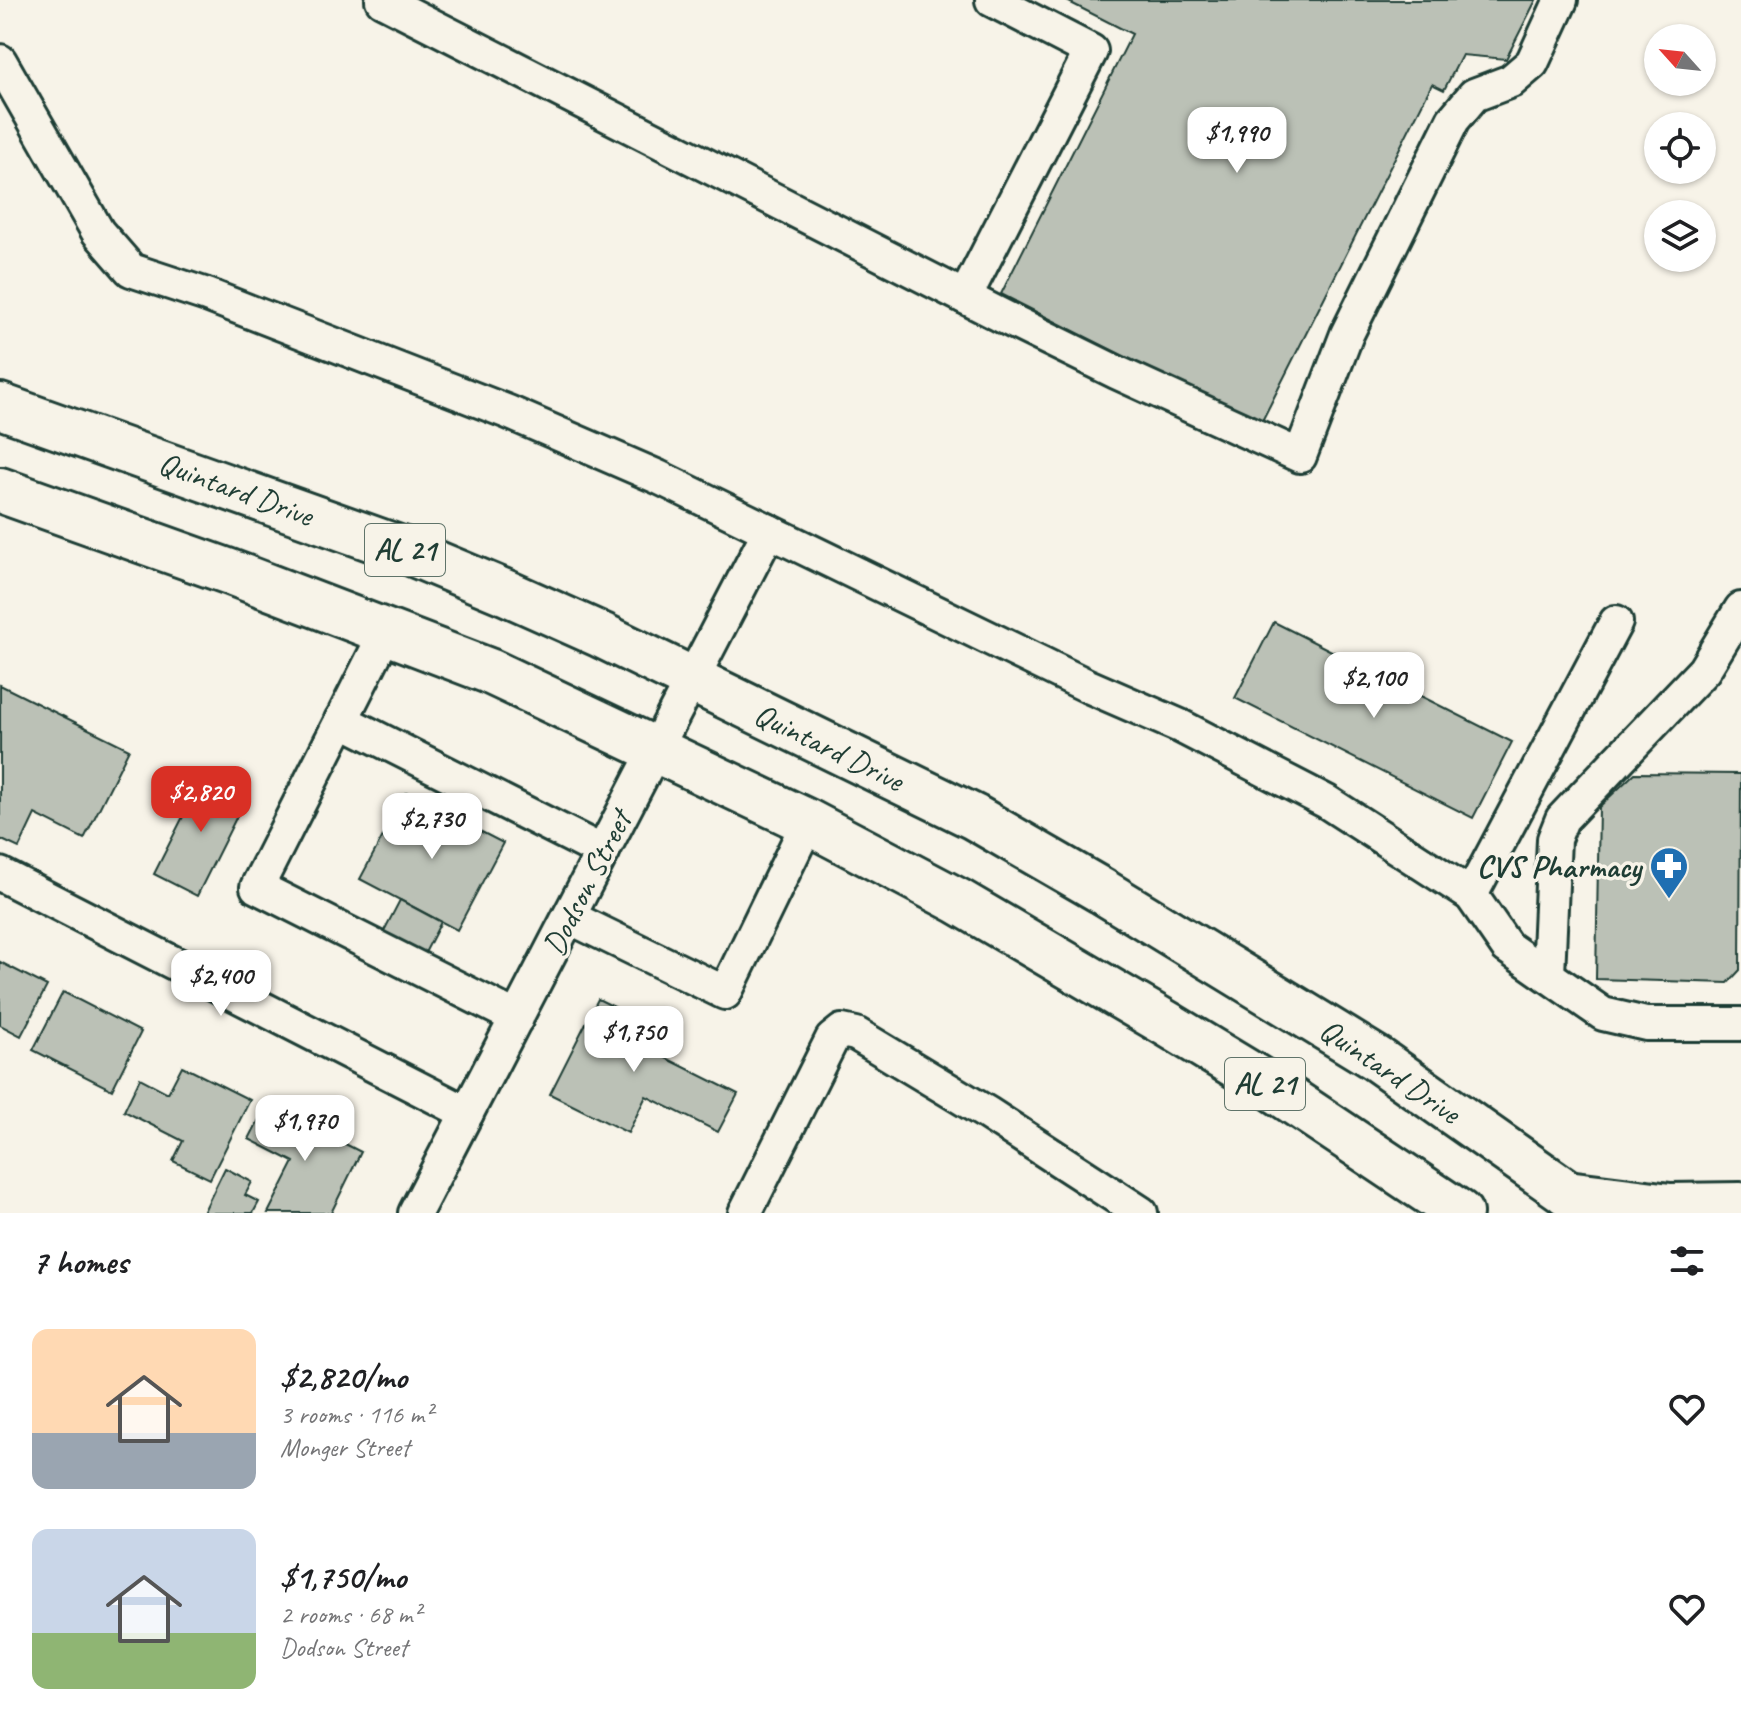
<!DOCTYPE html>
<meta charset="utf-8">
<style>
body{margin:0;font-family:Caveat,sans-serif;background:#f6f6f6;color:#202124;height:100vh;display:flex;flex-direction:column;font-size:30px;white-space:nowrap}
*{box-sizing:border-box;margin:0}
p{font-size:26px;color:#757577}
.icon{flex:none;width:44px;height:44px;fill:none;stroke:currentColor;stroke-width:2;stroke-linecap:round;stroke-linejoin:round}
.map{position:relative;height:1213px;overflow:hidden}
.drawer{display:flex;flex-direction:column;background:#fff;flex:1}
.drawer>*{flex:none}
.needle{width:52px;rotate:297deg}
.tools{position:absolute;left:1644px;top:24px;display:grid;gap:16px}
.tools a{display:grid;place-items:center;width:72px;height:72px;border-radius:50%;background:#fff;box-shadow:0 2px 6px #0004;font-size:40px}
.price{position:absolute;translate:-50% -68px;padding:0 18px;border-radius:16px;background:#fff;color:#222;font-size:26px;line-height:52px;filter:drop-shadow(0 2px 4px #0008)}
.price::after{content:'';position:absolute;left:50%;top:48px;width:24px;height:18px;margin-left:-12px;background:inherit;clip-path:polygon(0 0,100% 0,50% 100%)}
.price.on{background:#d93025;color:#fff}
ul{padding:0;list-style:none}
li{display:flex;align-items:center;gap:24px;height:200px;padding:0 32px}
li span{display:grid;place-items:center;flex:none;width:224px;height:160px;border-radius:16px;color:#555}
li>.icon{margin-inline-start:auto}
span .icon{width:96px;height:96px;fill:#fffc;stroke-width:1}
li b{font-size:34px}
h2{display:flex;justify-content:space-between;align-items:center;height:96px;padding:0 32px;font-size:34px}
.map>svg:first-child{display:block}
.building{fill:#bbc1b6;stroke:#1f3d34;stroke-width:2}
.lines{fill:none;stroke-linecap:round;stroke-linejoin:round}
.minor-casing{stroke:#1f3d34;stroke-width:38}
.highway-casing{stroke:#1f3d34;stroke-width:50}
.minor{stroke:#f7f3e8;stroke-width:32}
.highway{stroke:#f7f3e8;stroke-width:44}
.labels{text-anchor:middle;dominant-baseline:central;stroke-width:7;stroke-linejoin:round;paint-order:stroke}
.shield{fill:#f7f3e8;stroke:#60746a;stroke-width:2}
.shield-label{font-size:30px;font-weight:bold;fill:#1f3d34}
.street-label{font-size:32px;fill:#1f3d34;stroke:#f7f3e8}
.poi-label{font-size:32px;font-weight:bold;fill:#1f3d34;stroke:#f7f3e8;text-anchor:end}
</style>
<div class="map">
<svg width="1741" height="1213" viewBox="0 0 1741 1213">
<rect width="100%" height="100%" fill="#f7f3e8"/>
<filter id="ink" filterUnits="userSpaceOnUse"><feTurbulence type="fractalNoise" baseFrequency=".0125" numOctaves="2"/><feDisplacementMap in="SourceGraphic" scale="16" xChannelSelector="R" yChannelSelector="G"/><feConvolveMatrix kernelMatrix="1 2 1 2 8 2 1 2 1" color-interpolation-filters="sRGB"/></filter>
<g filter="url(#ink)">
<!-- building -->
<g class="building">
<polygon points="1065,0 1536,0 1506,59 1462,55 1444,90 1432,84 1260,425 1001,294 1132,34"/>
<polygon points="1274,622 1512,742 1473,818 1235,698"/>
<polygon points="0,685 129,749 84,839 35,814 19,848 0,839"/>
<polygon points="205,773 248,794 197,896 154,874"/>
<polygon points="1635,773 1741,774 1740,970 1728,983 1596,979 1599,807"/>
<polygon points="406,793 503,843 457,930 360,879"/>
<polygon points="400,900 441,922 413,976 372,954"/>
<polygon points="0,962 47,986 21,1036 0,1025"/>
<polygon points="63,992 141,1032 112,1090 33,1050"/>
<polygon points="598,999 677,1038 666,1058 738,1094 718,1132 646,1096 628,1133 550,1094"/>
<polygon points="182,1066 250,1100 210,1179 173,1161 183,1141 124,1111 140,1078 168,1093"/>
<polygon points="267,1104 361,1152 331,1213 268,1213 294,1162 249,1139"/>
<polygon points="225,1168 252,1182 245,1195 259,1202 253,1213 203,1213"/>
</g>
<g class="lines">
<!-- minor casing -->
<g class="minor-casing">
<g id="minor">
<polyline points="382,0 1004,317 1116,372 1300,456 1347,334 1453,120 1474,95 1511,81 1532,63 1561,0"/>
<polyline points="0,61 98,232 131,270 207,295 508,412 658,477 1088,686 1180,726 1327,802 1471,895 1507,947 1603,1014 1646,1024 1741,1024"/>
<polyline points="965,297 1091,51 992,0"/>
<polyline points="386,632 257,887 517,1018"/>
<polyline points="341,720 603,852"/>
<polyline points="0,874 467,1113"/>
<polyline points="1471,895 1616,622"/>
<polyline points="569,917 725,993 808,822"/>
<polyline points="1548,974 1554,839 1562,819 1704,670 1741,609"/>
<polyline points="415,1213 769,531"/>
<polyline points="745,1213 832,1039 842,1031 856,1034 987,1113 1141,1213"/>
</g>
</g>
<!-- highway casing -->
<g class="highway-casing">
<g id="highway">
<polyline points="0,406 404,550 507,593 601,635 974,817 1102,891 1377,1059 1596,1213"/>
<polyline points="0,490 230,572 489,671 808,822 958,901 1169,1025 1273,1088 1460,1213"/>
<polyline points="1567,1193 1670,1206 1741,1205"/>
</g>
</g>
<!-- minor -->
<use href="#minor" class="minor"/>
<!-- highway -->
<use href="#highway" class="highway"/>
</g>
</g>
<!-- icons -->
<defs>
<g id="pharmacy-pin" transform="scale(2)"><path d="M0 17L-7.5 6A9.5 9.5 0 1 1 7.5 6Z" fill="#1f6fb2" stroke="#f7f3e8"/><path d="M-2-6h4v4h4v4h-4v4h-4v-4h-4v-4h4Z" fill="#fff"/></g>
</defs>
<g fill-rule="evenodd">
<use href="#pharmacy-pin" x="1669" y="866"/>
</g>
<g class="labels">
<!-- shield labels -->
<g class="shield">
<rect x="365" y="524" width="80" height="52" rx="6"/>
<rect x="1225" y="1058" width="80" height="52" rx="6"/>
</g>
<g class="shield-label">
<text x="405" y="550">AL 21</text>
<text x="1265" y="1084">AL 21</text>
</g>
<!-- street labels -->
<g class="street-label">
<text transform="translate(236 489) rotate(20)">Quintard Drive</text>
<text transform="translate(829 747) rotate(26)">Quintard Drive</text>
<text transform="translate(587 883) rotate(-63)">Dodson Street</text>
<text transform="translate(1390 1071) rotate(34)">Quintard Drive</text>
</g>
<!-- poi labels -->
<g class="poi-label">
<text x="1641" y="866">CVS Pharmacy</text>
</g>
</g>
</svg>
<div class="tools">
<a><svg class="needle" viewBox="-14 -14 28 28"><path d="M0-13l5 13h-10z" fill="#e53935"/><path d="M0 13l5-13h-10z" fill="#757577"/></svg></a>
<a><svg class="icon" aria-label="locate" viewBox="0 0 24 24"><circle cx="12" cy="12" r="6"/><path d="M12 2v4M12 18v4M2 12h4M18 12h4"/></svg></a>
<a><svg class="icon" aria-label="layers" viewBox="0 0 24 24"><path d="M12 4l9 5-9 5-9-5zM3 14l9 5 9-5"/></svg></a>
</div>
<b class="price" style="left:1237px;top:175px">$1,990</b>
<b class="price" style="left:1374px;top:720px">$2,100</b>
<b class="price on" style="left:201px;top:834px">$2,820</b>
<b class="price" style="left:432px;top:861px">$2,730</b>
<b class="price" style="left:221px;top:1018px">$2,400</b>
<b class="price" style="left:634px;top:1074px">$1,750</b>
<b class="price" style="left:305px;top:1163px">$1,970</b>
</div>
<section class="drawer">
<h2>7 homes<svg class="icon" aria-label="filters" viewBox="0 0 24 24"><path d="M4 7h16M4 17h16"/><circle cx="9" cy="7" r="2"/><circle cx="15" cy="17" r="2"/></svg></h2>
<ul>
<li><span style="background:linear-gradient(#ffd9b3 65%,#9aa5b1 0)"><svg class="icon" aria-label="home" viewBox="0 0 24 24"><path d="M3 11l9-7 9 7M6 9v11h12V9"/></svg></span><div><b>$2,820/mo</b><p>3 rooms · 116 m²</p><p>Monger Street</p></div><svg class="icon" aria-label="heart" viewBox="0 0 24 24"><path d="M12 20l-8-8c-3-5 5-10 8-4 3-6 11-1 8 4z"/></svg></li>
<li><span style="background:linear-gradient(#c9d6e8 65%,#8fb573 0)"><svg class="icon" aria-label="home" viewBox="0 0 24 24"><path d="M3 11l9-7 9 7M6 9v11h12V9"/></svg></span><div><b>$1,750/mo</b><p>2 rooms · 68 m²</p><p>Dodson Street</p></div><svg class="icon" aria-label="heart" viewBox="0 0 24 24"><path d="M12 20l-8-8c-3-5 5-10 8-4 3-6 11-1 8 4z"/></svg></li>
</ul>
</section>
